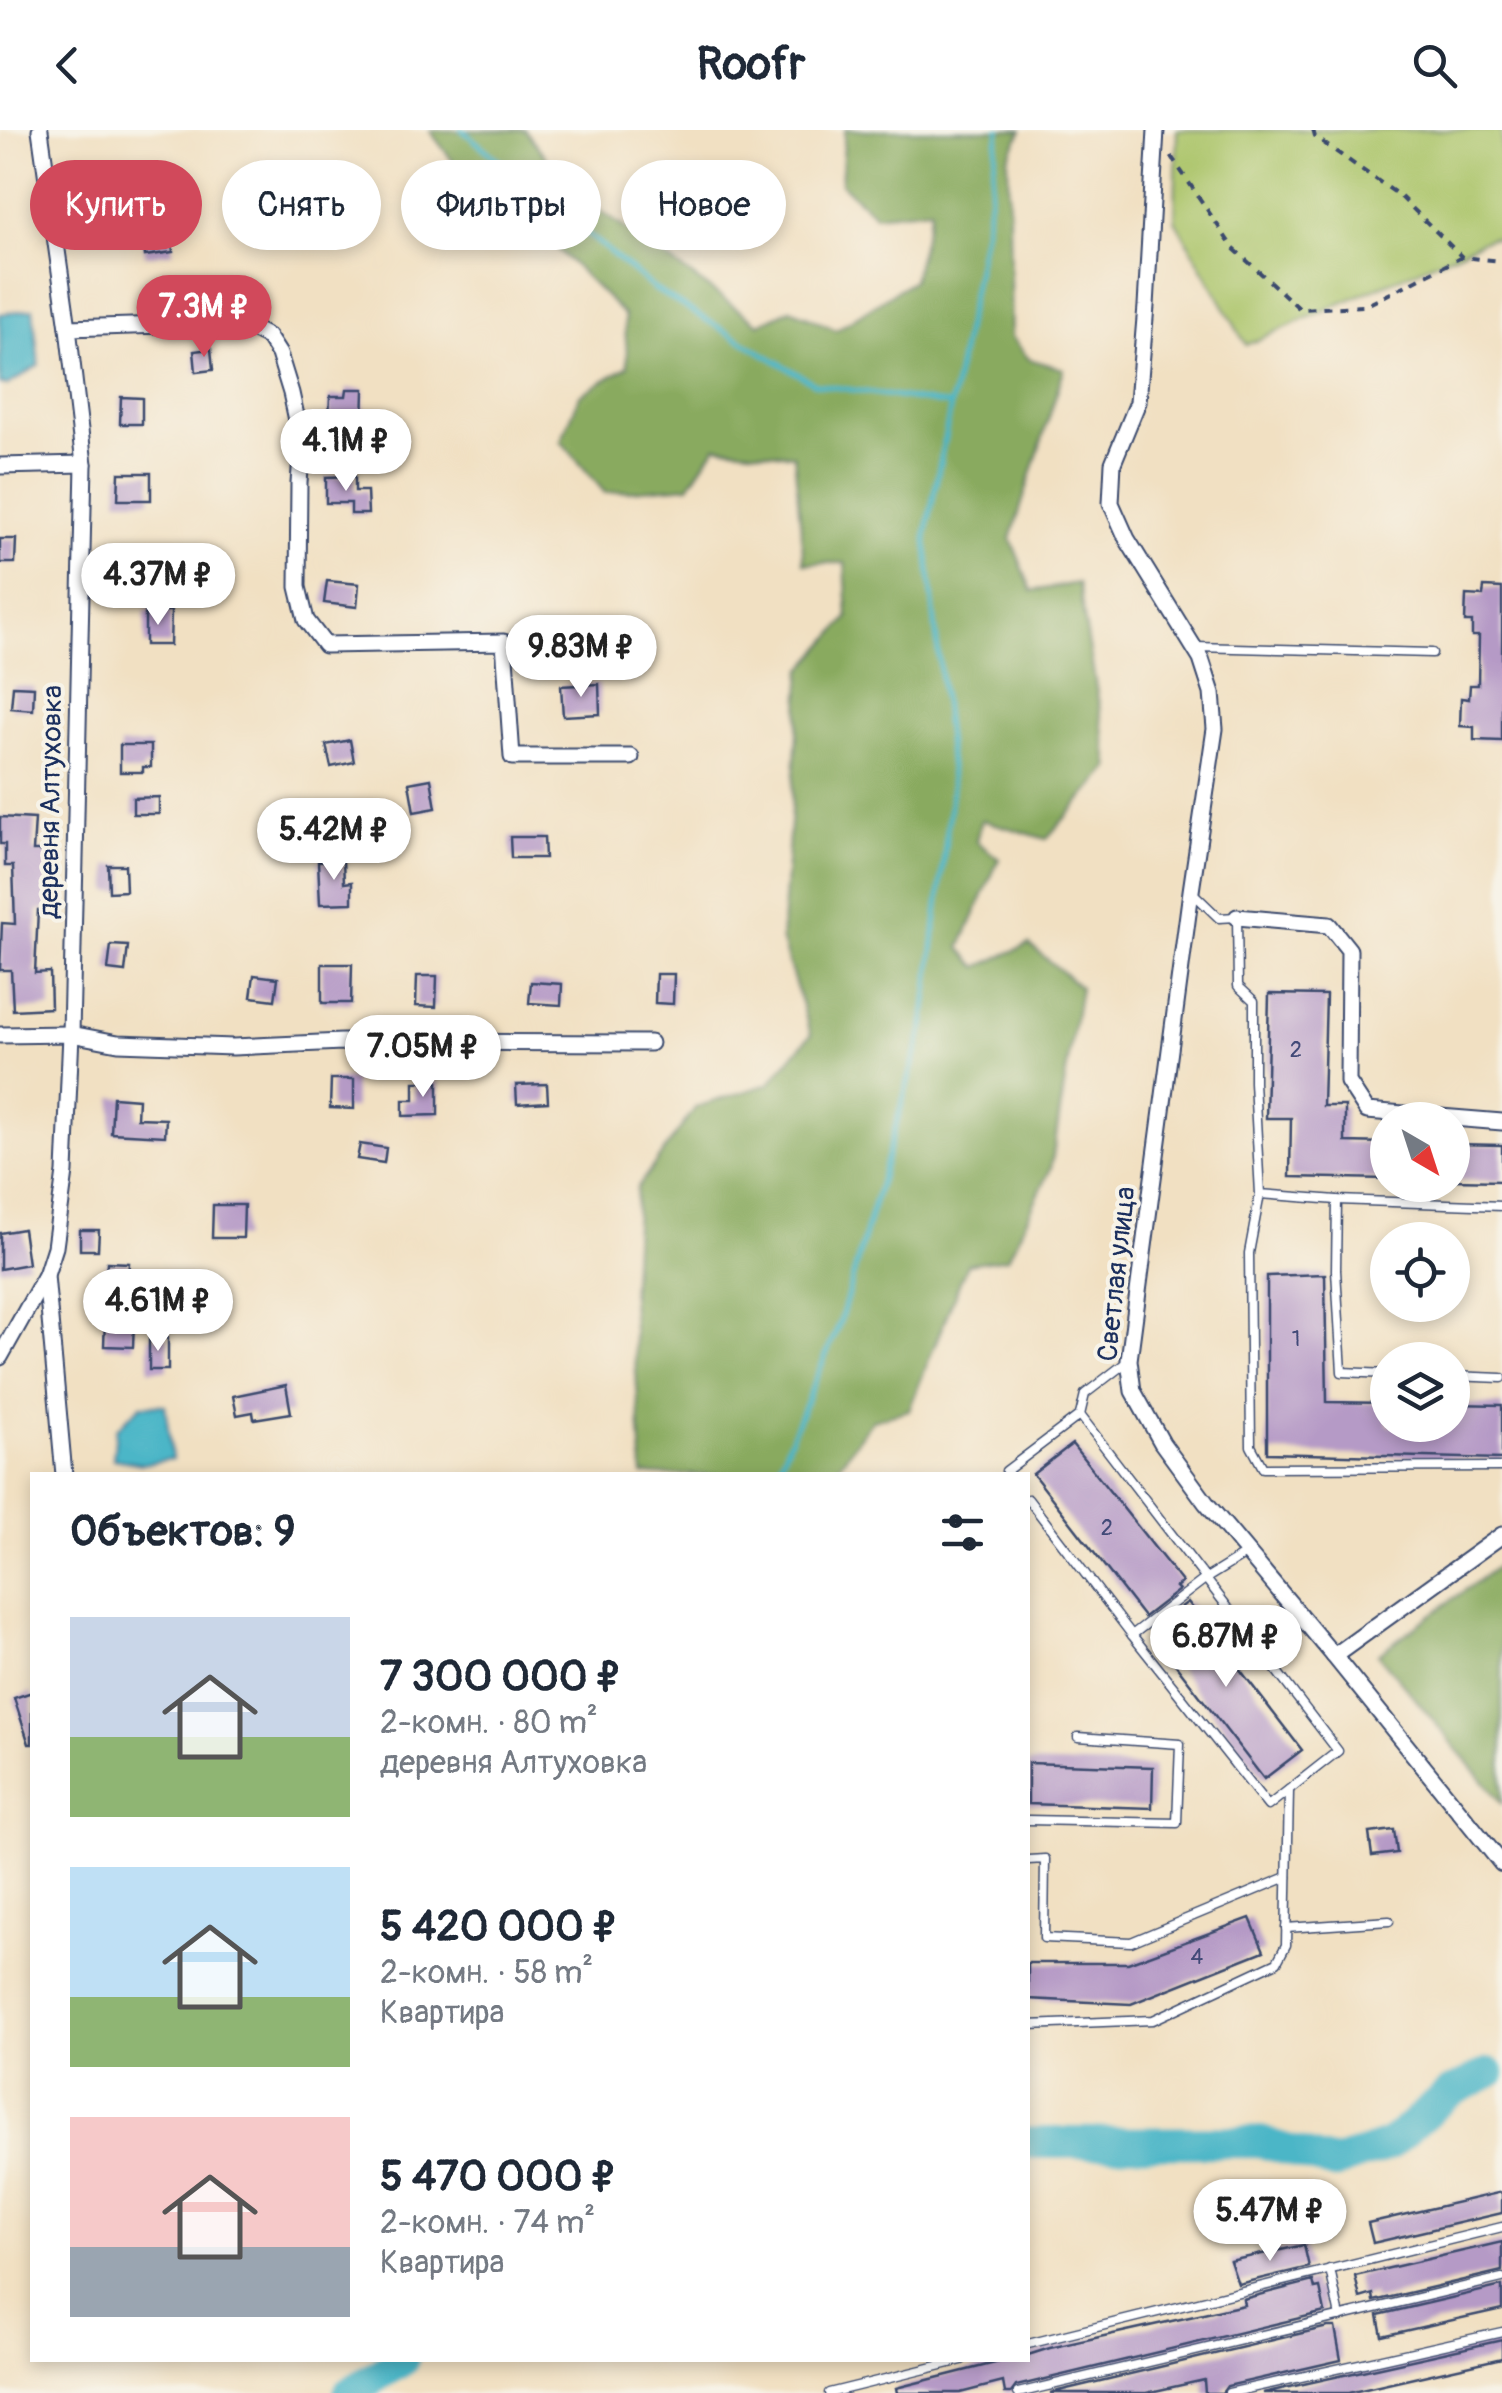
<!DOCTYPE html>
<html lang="ru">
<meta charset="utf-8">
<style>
body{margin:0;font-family:Pangolin,sans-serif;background:#f2f2f3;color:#1f2937;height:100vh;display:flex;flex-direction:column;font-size:38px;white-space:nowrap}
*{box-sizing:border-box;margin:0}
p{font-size:32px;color:#747a83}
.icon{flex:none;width:55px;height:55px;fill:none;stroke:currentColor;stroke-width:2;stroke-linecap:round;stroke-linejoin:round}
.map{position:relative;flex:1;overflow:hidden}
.sheet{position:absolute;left:30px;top:1342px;width:1000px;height:890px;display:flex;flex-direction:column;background:#fff;border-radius:0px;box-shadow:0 5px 15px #0003}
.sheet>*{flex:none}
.top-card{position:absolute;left:30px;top:30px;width:1000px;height:90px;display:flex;gap:20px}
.needle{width:65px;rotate:141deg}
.controls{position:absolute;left:1370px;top:972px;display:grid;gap:20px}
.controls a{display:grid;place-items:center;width:100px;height:100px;border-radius:50%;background:#fff;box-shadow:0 5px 15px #0003;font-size:50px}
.price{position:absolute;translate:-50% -85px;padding:0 22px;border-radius:35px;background:#fff;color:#222;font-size:32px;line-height:65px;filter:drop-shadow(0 2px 5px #0008)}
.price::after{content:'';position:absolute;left:50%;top:60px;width:30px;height:22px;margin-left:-15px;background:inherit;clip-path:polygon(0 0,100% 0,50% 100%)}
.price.selected{background:#d1495b;color:#fff}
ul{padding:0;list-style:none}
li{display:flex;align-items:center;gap:30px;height:250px;padding:0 40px}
li span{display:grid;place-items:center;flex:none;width:280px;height:200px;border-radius:0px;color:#555}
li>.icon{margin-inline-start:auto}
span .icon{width:120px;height:120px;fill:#fffc;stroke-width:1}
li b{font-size:42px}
h2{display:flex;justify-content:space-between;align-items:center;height:120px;padding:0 40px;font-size:42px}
.pill{padding:0 35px;border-radius:45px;background:#fff;box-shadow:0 5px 15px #0003;font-size:35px;line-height:90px}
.pill.selected{background:#d1495b;color:#fff}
header{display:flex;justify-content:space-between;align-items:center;height:130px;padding:0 40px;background:#fff;font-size:45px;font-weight:800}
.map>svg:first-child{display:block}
.green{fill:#acc56a;stroke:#647a64;stroke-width:2.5}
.forest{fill:#89aa5e;stroke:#526c5e;stroke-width:2.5}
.water{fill:#4bb6c7;stroke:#337292;stroke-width:2.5}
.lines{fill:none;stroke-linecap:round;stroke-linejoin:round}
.stream{stroke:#4bb6c7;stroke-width:5}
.river{stroke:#4bb6c7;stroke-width:32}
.building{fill:#b59ac6}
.lane-casing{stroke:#3b4a6d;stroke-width:11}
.street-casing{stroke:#3b4a6d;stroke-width:19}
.path{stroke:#3b4a6d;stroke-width:4;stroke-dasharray:8 8;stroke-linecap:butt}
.lane{stroke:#fff;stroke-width:8}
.street{stroke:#fff;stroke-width:15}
.labels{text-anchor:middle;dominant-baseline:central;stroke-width:8;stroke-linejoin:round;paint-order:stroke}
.number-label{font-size:22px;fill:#424a78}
.street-label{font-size:28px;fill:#1b2f5e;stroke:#f7f3e8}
</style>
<header><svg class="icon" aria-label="back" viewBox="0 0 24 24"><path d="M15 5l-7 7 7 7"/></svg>Roofr<svg class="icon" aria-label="search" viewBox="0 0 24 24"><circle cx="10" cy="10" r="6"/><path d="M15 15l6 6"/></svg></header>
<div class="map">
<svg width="1502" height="2263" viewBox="0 0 1502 2263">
<rect width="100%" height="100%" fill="#f7f3e8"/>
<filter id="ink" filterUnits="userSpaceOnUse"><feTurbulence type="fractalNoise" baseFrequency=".01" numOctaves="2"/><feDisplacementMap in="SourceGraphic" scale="20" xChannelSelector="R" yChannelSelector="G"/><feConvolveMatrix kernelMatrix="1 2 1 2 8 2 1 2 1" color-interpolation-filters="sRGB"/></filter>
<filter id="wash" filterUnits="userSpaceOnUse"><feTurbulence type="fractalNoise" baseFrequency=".0048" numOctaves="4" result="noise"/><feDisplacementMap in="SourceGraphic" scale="40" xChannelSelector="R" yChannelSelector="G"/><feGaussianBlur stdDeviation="2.25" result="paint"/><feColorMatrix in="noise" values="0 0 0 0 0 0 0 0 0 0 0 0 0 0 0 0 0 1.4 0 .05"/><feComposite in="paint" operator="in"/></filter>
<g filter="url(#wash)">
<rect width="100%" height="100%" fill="#f1e0c2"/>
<!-- green -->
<polygon class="green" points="1177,0 1502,0 1502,109 1490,108 1246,215 1175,90"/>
<!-- forest -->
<g class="forest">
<polygon points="525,0 571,60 759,194 791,179 836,200 913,150 931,79 875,85 841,54 845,0 1022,0 1008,28 1011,207 1029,229 1064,239 1011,409 1032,461 1078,453 1110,638 1046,709 982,690 976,711 999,729 960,818 978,837 1029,814 1080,857 1051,1038 1008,1128 967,1134 909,1280 872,1290 832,1345 643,1345 631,1169 637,1058 696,977 769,954 811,904 781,809 802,540 848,488 845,433 804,433 794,325 716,316 689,356 605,363 561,311 580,265 628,236 624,185 494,56 470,54 430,1"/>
<polygon points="1502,1433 1502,1673 1378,1524"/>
</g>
<!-- water -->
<g class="water">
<polygon points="33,179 39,235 8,255 0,254 0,184"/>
<polygon points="141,1275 165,1275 172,1329 142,1334 113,1329 116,1299"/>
</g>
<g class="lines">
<!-- stream -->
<g class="stream">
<polyline points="462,0 654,159 815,254 949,275"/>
<polyline points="775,1345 840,1192 924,896 952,657 926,406 987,86 999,0"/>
</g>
<!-- river -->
<g class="river">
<polyline points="1028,2013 1261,2012 1334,2034 1389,2015 1449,1963 1489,1943"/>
<polyline points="349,2263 403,2230"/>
</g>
</g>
<g id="blocks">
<!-- building -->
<g class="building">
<polygon points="169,86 173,122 145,126 141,90"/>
<polygon points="211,219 213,240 196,242 194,221"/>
<polygon points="347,259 364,259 363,294 329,290 330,266 346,266"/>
<polygon points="121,267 142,268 142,294 120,294"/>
<polygon points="119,343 151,343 151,370 118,370"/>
<polygon points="355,346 355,361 367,361 368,384 351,384 351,373 326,373 326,347"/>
<polygon points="0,409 16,409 15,433 0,433"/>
<polygon points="327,451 359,454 357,477 324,473"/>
<polygon points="1484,457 1502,458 1502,611 1474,610 1474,597 1460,596 1461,568 1469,569 1470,555 1478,555 1479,506 1472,506 1472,492 1465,492 1466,465 1483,466"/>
<polygon points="145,481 171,481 170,515 145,515"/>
<polygon points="599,554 600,584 563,586 561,556"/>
<polygon points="13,556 34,557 33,580 11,578"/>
<polygon points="350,610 354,632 331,637 326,615"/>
<polygon points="120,615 151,615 151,637 143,637 143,642 120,642"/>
<polygon points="431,649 436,678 414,682 409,653"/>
<polygon points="159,667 159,684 133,684 133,668"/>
<polygon points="0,687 35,689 33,721 58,721 57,736 48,736 50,779 38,780 35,843 50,842 51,878 13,880 11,840 0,840 2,793 15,794 13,736 5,736 5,714 0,714"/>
<polygon points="510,707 544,707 545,728 511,728"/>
<polygon points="343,730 344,753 352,752 352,773 320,774 318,731"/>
<polygon points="108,735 125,735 126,761 109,762"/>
<polygon points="111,815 128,816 125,842 108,840"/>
<polygon points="322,834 352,834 351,873 322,873"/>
<polygon points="656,844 674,844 673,874 655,873"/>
<polygon points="254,845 278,848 275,870 251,867"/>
<polygon points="417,846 437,846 436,877 416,876"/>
<polygon points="531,852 562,854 561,875 529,873"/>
<polygon points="1269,864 1326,865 1323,976 1345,976 1345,1012 1388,1013 1388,1049 1290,1047 1291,988 1266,988"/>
<polygon points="331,949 354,949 354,979 330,978"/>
<polygon points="414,952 438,952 438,985 403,986 403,970 414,970"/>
<polygon points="547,954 548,972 517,974 516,955"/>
<polygon points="113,967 138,969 137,988 166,989 165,1006 111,1003"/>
<polygon points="360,1014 386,1018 384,1033 357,1029"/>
<polygon points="1452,1014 1502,1015 1502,1051 1452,1050"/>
<polygon points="213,1075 244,1075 243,1108 212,1108"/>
<polygon points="23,1099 28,1134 0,1139 0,1103"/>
<polygon points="80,1100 99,1100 98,1120 80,1120"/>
<polygon points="107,1132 129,1133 127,1160 105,1159"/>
<polygon points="1325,1144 1327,1272 1388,1273 1388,1295 1452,1295 1452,1274 1502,1275 1502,1329 1267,1323 1267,1146"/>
<polygon points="105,1189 134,1190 133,1217 104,1216"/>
<rect x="149" y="1207" width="19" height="33"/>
<polygon points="286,1255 291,1283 254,1289 253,1282 237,1285 233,1266"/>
<polygon points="1072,1314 1182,1452 1176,1457 1179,1460 1144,1487 1033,1344"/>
<polygon points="1188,1472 1302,1620 1264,1649 1152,1504 1156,1502 1153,1498"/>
<polygon points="32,1562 32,1614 29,1614 14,1568"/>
<polygon points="1028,1633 1153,1637 1152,1678 1028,1674"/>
<polygon points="1394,1700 1397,1723 1372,1726 1369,1703"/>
<polygon points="1250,1788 1264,1821 1131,1874 1028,1869 1028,1833 1128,1833"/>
<polygon points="1502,2062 1502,2083 1373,2113 1368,2093"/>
<polygon points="1502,2112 1502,2141 1374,2171 1373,2164 1360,2168 1355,2146"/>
<polygon points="1304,2115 1309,2137 1238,2154 1230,2131"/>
<polygon points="1313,2151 1315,2159 1320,2158 1325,2182 1016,2256 1011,2263 1005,2263 1003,2252 960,2263 897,2263 896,2258 1007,2230 1028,2230 1028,2225 1050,2218 1244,2175 1243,2169"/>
<polygon points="1502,2156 1502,2179 1382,2206 1378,2185"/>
<polygon points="1328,2197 1335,2197 1341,2230 1227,2256 1222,2263 1205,2263 1204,2250 1146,2263 1050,2263"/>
<polygon points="1502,2210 1502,2228 1348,2263 1263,2263"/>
</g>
</g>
</g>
<g filter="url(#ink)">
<use href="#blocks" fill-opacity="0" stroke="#3b4a6d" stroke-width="2.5"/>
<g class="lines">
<!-- lane casing -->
<g class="lane-casing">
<g id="lane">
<polyline points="1195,517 1432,523"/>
<polyline points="1192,762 1219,788 1237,787 1238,856 1254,871 1254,952 1260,1064 1337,1070 1502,1076"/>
<polyline points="1260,1064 1249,1123 1251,1316 1263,1338 1502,1337"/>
<polyline points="1337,1070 1336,1140 1342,1242 1388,1244"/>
<polyline points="1452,1246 1502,1248"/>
<polyline points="1080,1285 1085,1264 1128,1231"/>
<polyline points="1009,1345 1006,1341 1080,1285 1338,1621 1268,1676 1132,1505 1205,1449 1247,1423"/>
<polyline points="1028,1369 1132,1505"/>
<polyline points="1028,1690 1177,1693 1180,1614 1078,1607"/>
<polyline points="1028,1730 1045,1729 1044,1808 1131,1812 1287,1747"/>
<polyline points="1286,1798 1389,1791"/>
<polyline points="1028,1895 1153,1890 1277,1832 1286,1815 1289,1660"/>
<polyline points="1330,2139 1340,2187"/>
<polyline points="1028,2214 1502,2097"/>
<polyline points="829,2263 962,2230"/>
<polyline points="1018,2263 1502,2148"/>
<polyline points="1229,2263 1502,2202"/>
</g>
</g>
<!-- street casing -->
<g class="street-casing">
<g id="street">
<polyline points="40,0 68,198 84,334 71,904 65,1042 55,1117 46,1145 64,1345"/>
<polyline points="1156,0 1146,176 1138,272 1113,333 1111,373 1127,409 1201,529 1212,563 1215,599 1191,761 1129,1230 1133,1261 1162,1313 1206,1373 1334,1526 1502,1734"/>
<polyline points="68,198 226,193 249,197 268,207 279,224 291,263 302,313 299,353 298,457 306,490 325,515 504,512 512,627 631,627"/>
<polyline points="0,336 84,334"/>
<polyline points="1237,787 1329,795 1349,820 1348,952 1367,981 1502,992"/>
<polyline points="0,905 71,904 118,913 233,917 342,912 650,913"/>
<polyline points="0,1227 46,1145"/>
<polyline points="1334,1526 1502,1405"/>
</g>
</g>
<!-- path -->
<g class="path">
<polyline points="1313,0 1315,7 1400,66 1462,127"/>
<polyline points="1171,26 1233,118 1300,179 1365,176 1462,127 1502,131"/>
</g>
<!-- lane -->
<use href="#lane" class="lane"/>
<!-- street -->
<use href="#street" class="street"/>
</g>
</g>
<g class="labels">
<!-- number labels -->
<g class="number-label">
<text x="1296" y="920">2</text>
<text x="1296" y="1209">1</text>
<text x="1107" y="1398">2</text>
<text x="1197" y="1827">4</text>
</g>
<!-- street labels -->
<g class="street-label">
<text transform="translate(51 672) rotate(-89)">деревня Алтуховка</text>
<text transform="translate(1117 1144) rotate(-84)">Светлая улица</text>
</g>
</g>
</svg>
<div class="controls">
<a><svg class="needle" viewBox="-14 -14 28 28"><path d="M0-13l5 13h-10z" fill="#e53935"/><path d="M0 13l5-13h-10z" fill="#747a83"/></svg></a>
<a><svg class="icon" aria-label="locate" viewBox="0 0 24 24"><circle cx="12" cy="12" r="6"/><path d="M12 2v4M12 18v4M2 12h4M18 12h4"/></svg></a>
<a><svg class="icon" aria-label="layers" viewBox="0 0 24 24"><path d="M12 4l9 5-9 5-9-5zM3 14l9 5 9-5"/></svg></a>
</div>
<b class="price selected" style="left:204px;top:230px">7.3M ₽</b>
<b class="price" style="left:346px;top:364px">4.1M ₽</b>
<b class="price" style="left:158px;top:498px">4.37M ₽</b>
<b class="price" style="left:581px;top:570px">9.83M ₽</b>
<b class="price" style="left:334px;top:753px">5.42M ₽</b>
<b class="price" style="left:423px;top:970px">7.05M ₽</b>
<b class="price" style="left:158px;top:1224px">4.61M ₽</b>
<b class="price" style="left:1226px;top:1560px">6.87M ₽</b>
<b class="price" style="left:1270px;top:2134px">5.47M ₽</b>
<div class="top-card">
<a class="pill selected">Купить</a>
<a class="pill">Снять</a>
<a class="pill">Фильтры</a>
<a class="pill">Новое</a>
</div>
<section class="sheet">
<h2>Объектов: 9<svg class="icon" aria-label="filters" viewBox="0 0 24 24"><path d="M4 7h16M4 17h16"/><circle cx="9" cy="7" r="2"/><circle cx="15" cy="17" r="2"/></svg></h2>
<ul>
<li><span style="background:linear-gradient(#c9d6e8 60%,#8fb573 0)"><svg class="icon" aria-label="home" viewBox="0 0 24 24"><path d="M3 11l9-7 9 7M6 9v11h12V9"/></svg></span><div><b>7 300 000 ₽</b><p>2-комн. · 80 m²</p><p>деревня Алтуховка</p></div></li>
<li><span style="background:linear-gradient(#bfe0f5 65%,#8fb573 0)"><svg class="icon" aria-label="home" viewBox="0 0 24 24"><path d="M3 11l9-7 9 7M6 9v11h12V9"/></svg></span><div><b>5 420 000 ₽</b><p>2-комн. · 58 m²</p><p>Квартира</p></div></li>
<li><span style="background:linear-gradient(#f6c9c9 65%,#9aa5b1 0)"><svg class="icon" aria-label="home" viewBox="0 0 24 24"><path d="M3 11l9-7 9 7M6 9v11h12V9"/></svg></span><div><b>5 470 000 ₽</b><p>2-комн. · 74 m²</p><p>Квартира</p></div></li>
</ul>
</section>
</div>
